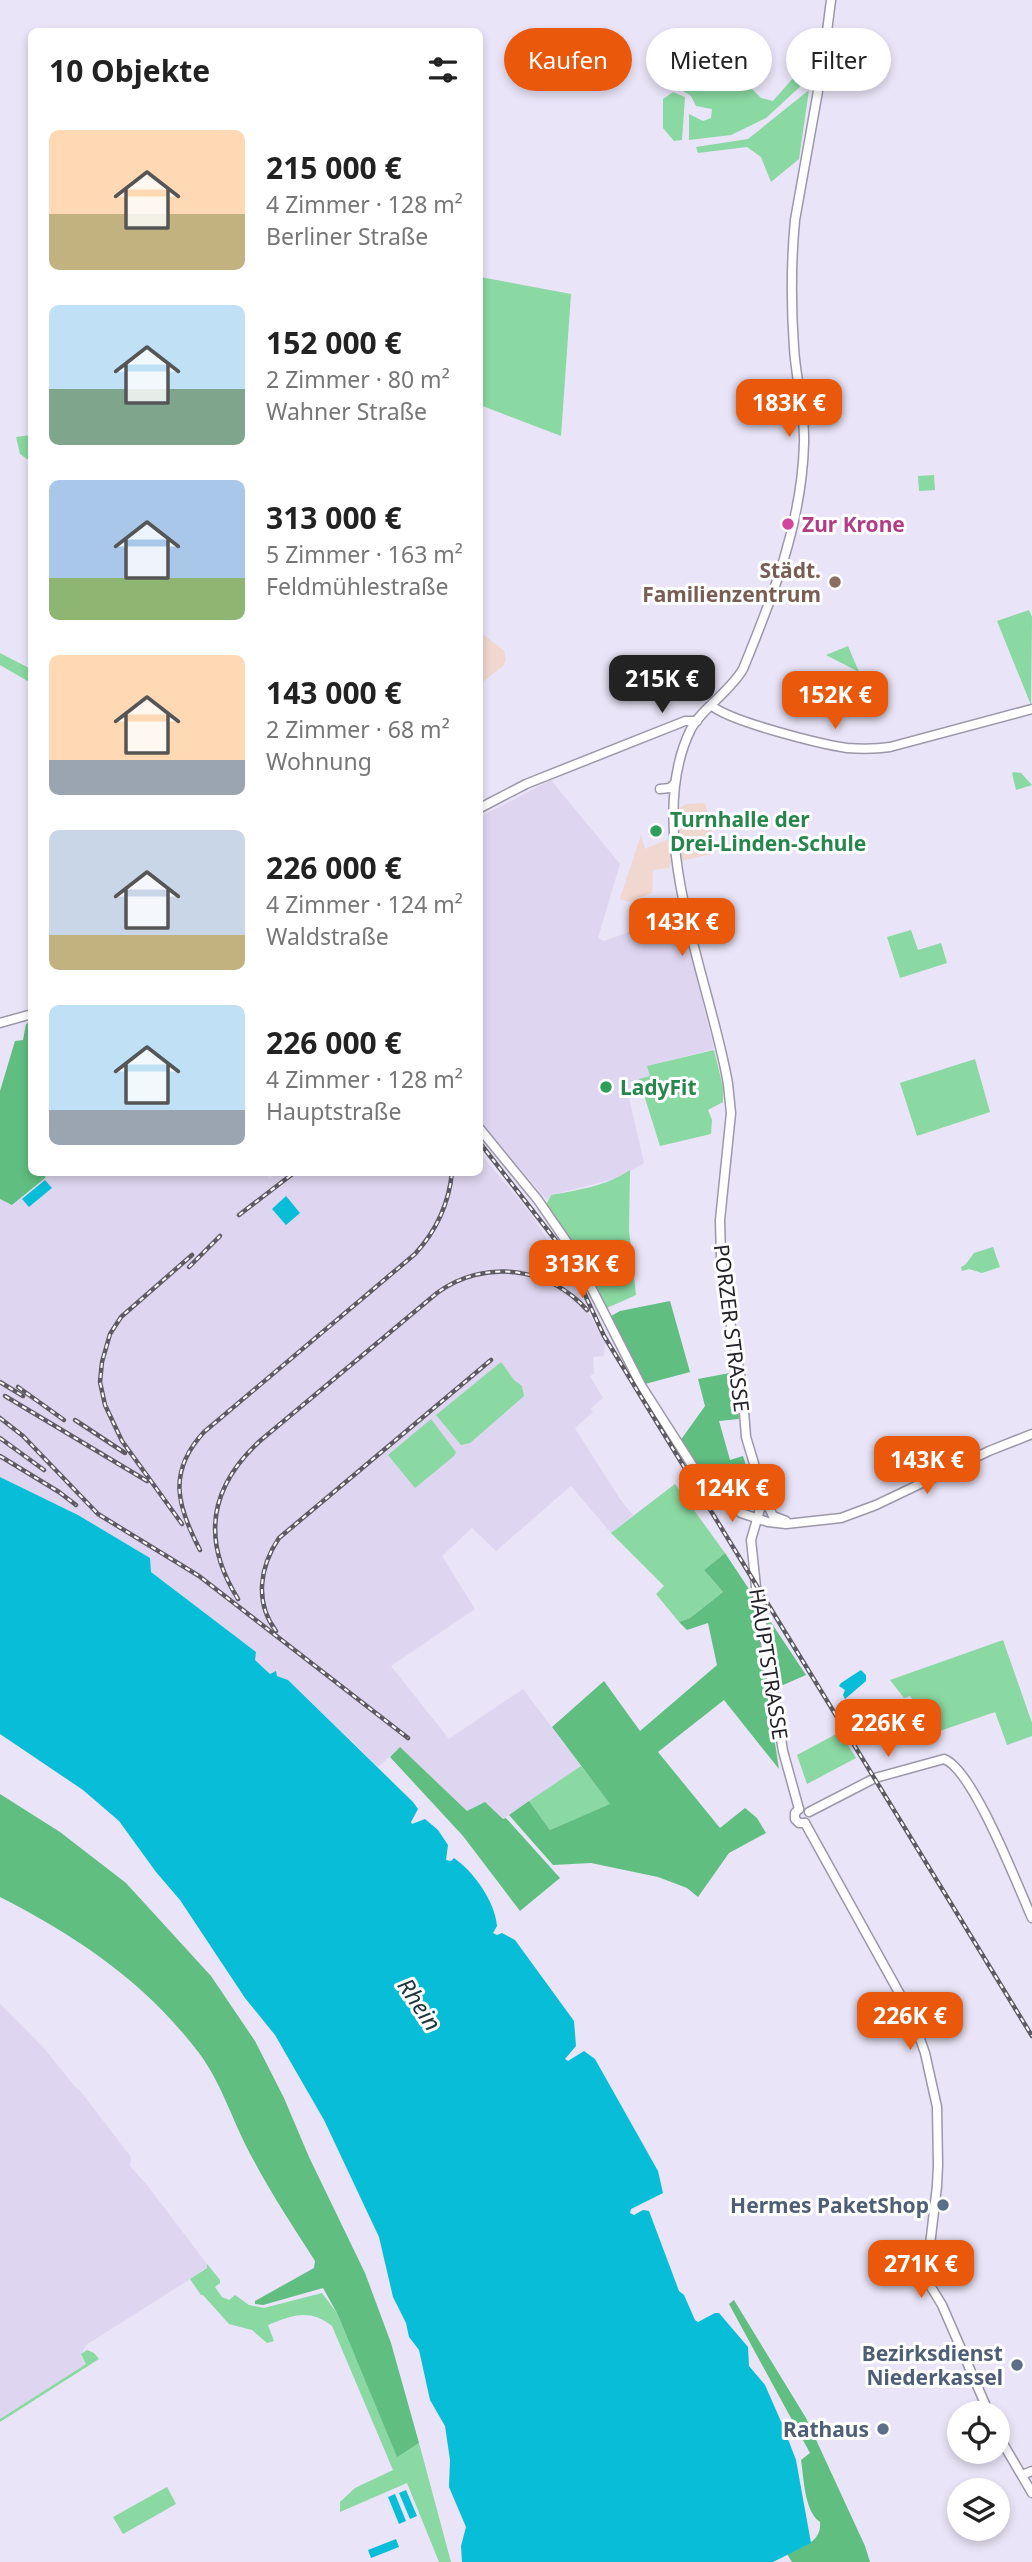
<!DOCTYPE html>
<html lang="de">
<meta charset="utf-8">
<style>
body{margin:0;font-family:"Noto Sans",sans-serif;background:#f2f2f2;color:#222;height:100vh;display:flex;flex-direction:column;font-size:26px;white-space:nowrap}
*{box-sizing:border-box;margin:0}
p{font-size:23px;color:#767676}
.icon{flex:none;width:38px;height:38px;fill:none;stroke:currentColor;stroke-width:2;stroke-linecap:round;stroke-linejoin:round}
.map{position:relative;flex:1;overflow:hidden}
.sheet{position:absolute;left:28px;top:28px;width:455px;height:1148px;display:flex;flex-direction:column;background:#fff;border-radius:10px;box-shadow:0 4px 10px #0003}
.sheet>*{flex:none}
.banner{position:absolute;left:504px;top:28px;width:422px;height:63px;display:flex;gap:14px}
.fabs{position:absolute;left:947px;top:2401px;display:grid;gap:14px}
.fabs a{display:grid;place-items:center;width:63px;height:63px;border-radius:50%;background:#fff;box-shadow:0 4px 10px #0003;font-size:35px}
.price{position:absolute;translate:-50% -60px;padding:0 16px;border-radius:14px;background:#ea580c;color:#fff;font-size:23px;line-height:46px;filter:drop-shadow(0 2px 4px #0008)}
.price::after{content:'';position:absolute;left:50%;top:42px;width:21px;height:16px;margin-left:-10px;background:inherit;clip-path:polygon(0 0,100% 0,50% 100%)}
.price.current{background:#222;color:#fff}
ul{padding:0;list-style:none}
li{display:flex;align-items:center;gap:21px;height:175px;padding:0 21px}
li span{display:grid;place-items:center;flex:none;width:196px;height:140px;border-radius:10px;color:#555}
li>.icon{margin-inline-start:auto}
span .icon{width:84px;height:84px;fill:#fffc;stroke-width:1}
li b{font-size:30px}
h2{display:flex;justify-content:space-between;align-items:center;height:84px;padding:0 21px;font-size:30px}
.pill{padding:0 24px;border-radius:32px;background:#fff;box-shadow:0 4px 10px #0003;font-size:24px;line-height:63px}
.pill.current{background:#ea580c;color:#fff}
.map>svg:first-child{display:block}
.built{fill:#ded6f0;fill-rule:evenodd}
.education{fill:#f0d7cf}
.green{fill:#8ad8a2}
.forest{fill:#60be81}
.water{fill:#08bdd7}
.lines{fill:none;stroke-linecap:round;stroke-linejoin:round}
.secondary-casing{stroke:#9c97a9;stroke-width:11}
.secondary{stroke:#fff;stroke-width:8}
.rail-casing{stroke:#5d5a64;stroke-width:4.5}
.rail{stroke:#fff;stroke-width:2;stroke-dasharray:5;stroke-linecap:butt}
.hotel-dot{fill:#d1479c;stroke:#fff;stroke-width:2.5}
.education-dot{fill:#8d6e63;stroke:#fff;stroke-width:2.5}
.leisure-dot{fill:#2e9e5b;stroke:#fff;stroke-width:2.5}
.service-dot{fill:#5c6f8a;stroke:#fff;stroke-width:2.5}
.labels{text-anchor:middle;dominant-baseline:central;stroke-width:6;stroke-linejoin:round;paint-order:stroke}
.hotel-label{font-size:21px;font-weight:bold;fill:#b23c85;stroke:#fff;text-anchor:start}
.education-label{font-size:21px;font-weight:bold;fill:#785e54;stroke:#fff;text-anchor:end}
.leisure-label{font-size:21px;font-weight:bold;fill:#27864d;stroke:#fff;text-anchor:start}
.street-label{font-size:21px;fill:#242229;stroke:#fff}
.service-label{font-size:21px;font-weight:bold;fill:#4e5e75;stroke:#fff;text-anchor:end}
.water-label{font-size:23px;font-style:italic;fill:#20383d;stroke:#fff}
</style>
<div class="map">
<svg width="1032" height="2562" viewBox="0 0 1032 2562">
<rect width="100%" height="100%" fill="#e9e4f7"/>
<!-- built -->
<g class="built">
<polygon points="551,780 620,864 598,938 604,941 654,923 682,918 714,1049 648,1066 650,1076 639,1079 641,1086 627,1089 644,1163 619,1178 551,1195 547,1200 480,1121 480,817"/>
<path d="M 480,1153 L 531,1214 L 553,1248 L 605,1342 L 604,1356 L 593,1357 L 594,1374 L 590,1376 L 603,1398 L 590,1409 L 593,1412 L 575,1428 L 620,1499 L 633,1515 L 611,1533 L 571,1486 L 496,1551 L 472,1528 L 442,1556 L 475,1609 L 391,1666 L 449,1739 L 523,1689 L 581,1766 L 503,1819 L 467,1811 L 400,1747 L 378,1767 L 288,1680 L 271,1674 L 254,1659 L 256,1652 L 151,1572 L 150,1558 L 78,1515 L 0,1477 L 0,1199 L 13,1205 L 45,1178 L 46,1173 L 226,1172 L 229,1175 L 232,1173 L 264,1172 L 270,1179 L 277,1172 L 480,1172 ZM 45,1180 L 52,1188 L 29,1207 L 23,1199 Z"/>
<polygon points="0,2004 42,2046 77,2089 78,2088 131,2157 130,2166 147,2185 207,2264 207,2267 190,2279 86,2345 81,2354 86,2364 0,2419"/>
</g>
<!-- education -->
<g class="education">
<polygon points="484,635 504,651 506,660 503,666 480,684 480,636"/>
<polygon points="705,803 716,853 681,861 679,808 686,804"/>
<polygon points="641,835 645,849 669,839 671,862 669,868 653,870 652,893 630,902 620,899"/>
</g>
<!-- green -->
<g class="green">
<polygon points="794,77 803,84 766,118 731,135 689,140 689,114 703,121 711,118 712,109 696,106 691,96 675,86 745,82 761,98 773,101"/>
<polygon points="809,90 799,159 771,182 761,157 747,147 698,153 696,147 748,139"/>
<polygon points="673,92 685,97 682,140 674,141 663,128 663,99"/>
<polygon points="480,277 571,294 561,436 480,405"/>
<polygon points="31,435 32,435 31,462 20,454 16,437"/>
<polygon points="934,475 935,490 919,491 918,476"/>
<polygon points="1029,610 1032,617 1031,705 997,621"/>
<polygon points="848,646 859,672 826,655"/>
<polygon points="0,653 31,669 31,683 0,665"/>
<polygon points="1014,772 1021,773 1032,785 1016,790 1012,773"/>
<polygon points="911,930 918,950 941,943 947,963 900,978 887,937"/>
<polygon points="714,1050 723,1087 723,1102 708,1110 712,1120 711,1134 660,1146 639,1079 650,1076 647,1066"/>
<polygon points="975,1059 990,1112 917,1136 900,1083"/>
<path d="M 630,1170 L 629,1230 L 636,1295 L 607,1308 L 586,1264 L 546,1205 L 551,1195 C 578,1190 607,1186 630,1170 Z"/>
<polygon points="993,1247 1000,1267 982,1273 969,1269 962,1271 961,1267 965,1265 974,1253"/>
<polygon points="501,1362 514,1380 522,1386 524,1396 470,1443 461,1445 436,1415"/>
<polygon points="431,1419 456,1452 454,1456 415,1488 388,1455"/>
<polygon points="675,1484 725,1553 704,1570 723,1592 690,1618 679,1622 656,1594 664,1586 611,1533"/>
<polygon points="1003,1640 1032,1723 1032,1736 1007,1745 995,1712 934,1733 926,1724 930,1720 910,1696 904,1698 890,1680"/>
<polygon points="840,1732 856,1758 807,1784 797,1755"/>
<polygon points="581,1766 611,1804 550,1830 529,1801"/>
<path d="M 207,2264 L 220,2280 L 220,2283 L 215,2287 L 222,2297 L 229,2300 L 235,2295 L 249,2305 L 264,2308 L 322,2293 L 337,2313 L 397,2456 L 419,2443 L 451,2562 L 439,2562 L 407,2483 L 340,2512 L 340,2502 L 355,2488 L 393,2470 L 332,2326 C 310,2308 292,2315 268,2325 L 274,2341 L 267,2343 L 252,2330 L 229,2324 L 203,2295 L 201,2295 L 190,2279 L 207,2268 Z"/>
<polygon points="87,2350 94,2353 99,2359 0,2422 0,2419 86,2364 81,2354"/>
<polygon points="167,2487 176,2504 123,2534 113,2517"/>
</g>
<!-- forest -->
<g class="forest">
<polygon points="31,1022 32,1172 46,1173 45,1178 12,1205 0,1199 0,1091 15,1041 23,1040 26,1024"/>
<polygon points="670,1301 690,1372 645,1384 611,1316 620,1311"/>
<polygon points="735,1372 739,1419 719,1421 730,1460 743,1456 749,1475 750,1498 743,1505 710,1484 680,1441 705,1406 698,1379"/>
<polygon points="725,1553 806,1675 767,1692 779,1769 724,1700 658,1752 720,1828 745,1808 757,1818 766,1833 729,1853 698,1897 687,1888 658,1877 591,1863 553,1865 509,1815 529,1801 550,1830 610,1804 552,1727 604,1681 640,1731 717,1665 708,1623 687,1630 679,1622 690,1618 723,1592 704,1570"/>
<polygon points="400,1747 467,1811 485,1802 503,1819 506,1818 560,1878 520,1911 463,1836 390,1757"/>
<path d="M 0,1794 L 60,1832 L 126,1883 L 211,1976 L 255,2041 L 284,2098 L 309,2157 L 365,2273 L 391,2343 L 419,2443 L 397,2457 L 337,2313 L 323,2288 L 263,2305 L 255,2304 L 255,2301 L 314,2268 L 315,2261 C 294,2228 272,2195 254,2161 C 234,2126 223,2085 199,2053 C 145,1982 78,1937 0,1897 Z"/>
<path d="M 734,2300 L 806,2418 L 865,2546 L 870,2562 L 792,2562 L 787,2554 C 802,2547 822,2542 820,2522 C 804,2511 804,2478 801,2460 L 810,2453 L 729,2304 Z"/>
</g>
<!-- water -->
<g class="water">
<polygon points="45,1180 52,1188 29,1207 22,1199"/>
<polygon points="286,1196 300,1213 286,1225 272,1209"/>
<path d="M 0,1477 L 78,1515 L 150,1558 L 151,1572 L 256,1652 L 255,1660 L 270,1674 L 276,1671 L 277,1676 L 288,1680 L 413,1802 L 418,1809 L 411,1822 L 412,1824 L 425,1819 L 438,1830 L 448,1845 L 446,1860 L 451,1861 L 454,1858 C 473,1871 495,1901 497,1926 L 493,1933 L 497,1935 L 502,1933 L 515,1940 L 574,2021 L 576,2046 L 565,2059 L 568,2061 L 584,2051 L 595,2059 L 658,2171 L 663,2193 L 631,2209 L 630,2213 L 634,2215 L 643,2210 L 649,2211 L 679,2291 L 684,2295 L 695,2320 L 698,2322 L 715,2313 L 719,2313 L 748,2347 L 749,2366 L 765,2385 L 783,2426 L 796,2460 L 811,2543 L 773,2562 L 462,2562 L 461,2546 L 466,2527 L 449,2487 L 450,2460 L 445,2426 L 430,2400 L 419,2350 L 409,2337 L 406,2323 L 393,2297 L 379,2237 L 324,2120 L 275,2035 L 245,1998 L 180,1900 L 156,1872 L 119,1821 L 83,1790 L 0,1734 Z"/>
<polygon points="861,1670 866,1675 866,1681 845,1699 843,1695 845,1690 839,1686 841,1683"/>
<polygon points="406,2490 417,2516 410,2519 399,2493"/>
<polygon points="395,2494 406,2521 399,2524 388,2497"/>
<polygon points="396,2539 399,2547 371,2558 368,2550"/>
</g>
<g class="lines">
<!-- secondary casing -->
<g class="secondary-casing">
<g id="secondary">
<path d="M 712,706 C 732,722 820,744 847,748 C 862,749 876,749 890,747 L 1032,709"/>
<polyline points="660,789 670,788 675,783"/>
<polyline points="480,808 526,784 685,721 697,721"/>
<polyline points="0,1023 32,1014"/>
<polyline points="480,1129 538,1200 571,1248 642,1387 692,1465 712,1493 741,1513 768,1522 786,1524 841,1518 876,1505 989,1451 1032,1434"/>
<polyline points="764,1497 773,1516 786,1521"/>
<path d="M 799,1809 L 783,1751 L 756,1587 L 751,1540 L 760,1509 L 762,1490 L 746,1437 L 742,1385 L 729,1316 L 721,1258 L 720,1220 L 731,1113 L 728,1084 C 711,982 641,829 691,729 C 702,708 729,693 743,669 C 773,596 802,523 804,443 C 805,411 796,380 794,348 C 791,305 791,262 795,220 L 823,63 L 831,0"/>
<polyline points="799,1809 795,1813 795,1819 799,1823 805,1823"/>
<path d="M 809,1812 L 875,1778 L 944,1759 C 973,1769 1018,1887 1032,1918"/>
<polyline points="805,1823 912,2016 925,2053 937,2107 938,2165 937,2186 927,2270 931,2287 942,2305 989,2413"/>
<polyline points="998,2435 1032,2493"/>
<polyline points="1022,2475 1032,2471"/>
</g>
</g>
<!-- secondary -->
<use href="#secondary" class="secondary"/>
<!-- rail casing -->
<g class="rail-casing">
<g id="rail">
<polyline points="480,1143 557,1242 574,1271 604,1336 1032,2036"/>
<polyline points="239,1215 295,1172"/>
<polyline points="189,1267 220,1236"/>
<polyline points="0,1382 23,1396"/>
<polyline points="18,1387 64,1420"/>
<polyline points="5,1396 147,1481"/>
<polyline points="0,1418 23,1436 98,1514 199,1576 408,1738"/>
<polyline points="75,1420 125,1453"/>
<polyline points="0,1438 44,1470"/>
<polyline points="0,1456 59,1492 76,1505"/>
<polyline points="182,1524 122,1441 105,1405 100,1382 102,1362 110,1334 121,1317 192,1255"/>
<path d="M 200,1550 C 177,1506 167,1472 204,1432 L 415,1254 C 436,1231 449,1204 452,1172"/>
<path d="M 238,1599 C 201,1540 209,1487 261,1440 L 437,1293 C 483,1259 548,1266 587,1310"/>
<path d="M 276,1631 C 254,1602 260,1566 279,1538 L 491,1360"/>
</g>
</g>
<!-- rail -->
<use href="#rail" class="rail"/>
</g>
<!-- markers -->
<circle class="hotel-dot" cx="788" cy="524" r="7"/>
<circle class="education-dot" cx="835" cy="582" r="7"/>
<g class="leisure-dot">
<circle cx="656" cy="831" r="7"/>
<circle cx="606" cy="1087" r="7"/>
</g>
<g class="service-dot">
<circle cx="943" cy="2205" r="7"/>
<circle cx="1017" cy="2365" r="7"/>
<circle cx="883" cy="2429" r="7"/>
</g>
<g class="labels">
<!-- hotel labels -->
<g class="hotel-label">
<text x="802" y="524">Zur Krone</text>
</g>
<!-- education labels -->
<g class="education-label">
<text x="821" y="570">Städt.<tspan x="821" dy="24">Familienzentrum</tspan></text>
</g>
<!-- leisure labels -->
<g class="leisure-label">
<text x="670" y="819">Turnhalle der<tspan x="670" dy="24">Drei-Linden-Schule</tspan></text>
<text x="620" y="1087">LadyFit</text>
</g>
<!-- street labels -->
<g class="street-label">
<text transform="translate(732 1328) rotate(83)">PORZER STRASSE</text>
<text transform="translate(769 1664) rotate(81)">HAUPTSTRASSE</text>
</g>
<!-- service labels -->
<g class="service-label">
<text x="929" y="2205">Hermes PaketShop</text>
<text x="1003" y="2353">Bezirksdienst<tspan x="1003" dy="24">Niederkassel</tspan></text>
<text x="869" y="2429">Rathaus</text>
</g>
<!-- water labels -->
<g class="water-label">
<text transform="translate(420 2004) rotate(56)">Rhein</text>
</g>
</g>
</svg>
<div class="fabs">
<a><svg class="icon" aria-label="locate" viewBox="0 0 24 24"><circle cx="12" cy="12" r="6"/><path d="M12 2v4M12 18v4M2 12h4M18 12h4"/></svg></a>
<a><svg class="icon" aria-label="layers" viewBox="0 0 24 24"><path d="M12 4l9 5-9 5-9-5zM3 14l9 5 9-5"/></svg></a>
</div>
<b class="price" style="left:789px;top:439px">183K €</b>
<b class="price current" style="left:662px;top:715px">215K €</b>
<b class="price" style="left:835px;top:731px">152K €</b>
<b class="price" style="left:682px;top:958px">143K €</b>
<b class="price" style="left:582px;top:1300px">313K €</b>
<b class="price" style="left:927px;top:1496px">143K €</b>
<b class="price" style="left:732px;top:1524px">124K €</b>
<b class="price" style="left:888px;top:1759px">226K €</b>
<b class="price" style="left:910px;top:2052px">226K €</b>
<b class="price" style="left:921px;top:2300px">271K €</b>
<div class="banner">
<a class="pill current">Kaufen</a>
<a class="pill">Mieten</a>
<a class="pill">Filter</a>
</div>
<section class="sheet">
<h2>10 Objekte<svg class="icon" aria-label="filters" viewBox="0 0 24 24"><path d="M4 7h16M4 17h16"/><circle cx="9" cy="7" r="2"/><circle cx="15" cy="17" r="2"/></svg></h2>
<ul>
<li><span style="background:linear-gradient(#ffd9b3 60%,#c2b280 0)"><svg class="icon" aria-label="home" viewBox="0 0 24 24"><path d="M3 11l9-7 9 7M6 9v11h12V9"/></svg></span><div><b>215 000 €</b><p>4 Zimmer · 128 m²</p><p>Berliner Straße</p></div></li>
<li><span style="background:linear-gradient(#bfe0f5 60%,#7fa58c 0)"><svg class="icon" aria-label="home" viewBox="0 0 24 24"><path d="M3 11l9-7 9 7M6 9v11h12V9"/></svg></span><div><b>152 000 €</b><p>2 Zimmer · 80 m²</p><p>Wahner Straße</p></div></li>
<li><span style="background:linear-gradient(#a9c7e8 70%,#8fb573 0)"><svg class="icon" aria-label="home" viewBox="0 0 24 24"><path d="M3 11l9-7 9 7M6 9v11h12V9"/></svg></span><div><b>313 000 €</b><p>5 Zimmer · 163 m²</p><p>Feldmühlestraße</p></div></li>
<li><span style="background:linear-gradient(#ffd9b3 75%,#9aa5b1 0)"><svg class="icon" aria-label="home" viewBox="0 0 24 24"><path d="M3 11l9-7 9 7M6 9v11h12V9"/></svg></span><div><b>143 000 €</b><p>2 Zimmer · 68 m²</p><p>Wohnung</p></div></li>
<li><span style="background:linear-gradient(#c9d6e8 75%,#c2b280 0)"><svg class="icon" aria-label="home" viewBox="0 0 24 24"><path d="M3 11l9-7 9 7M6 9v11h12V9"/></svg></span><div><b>226 000 €</b><p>4 Zimmer · 124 m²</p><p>Waldstraße</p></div></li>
<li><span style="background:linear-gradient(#bfe0f5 75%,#9aa5b1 0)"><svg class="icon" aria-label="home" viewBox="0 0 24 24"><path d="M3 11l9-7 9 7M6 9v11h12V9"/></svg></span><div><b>226 000 €</b><p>4 Zimmer · 128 m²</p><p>Hauptstraße</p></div></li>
</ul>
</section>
</div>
